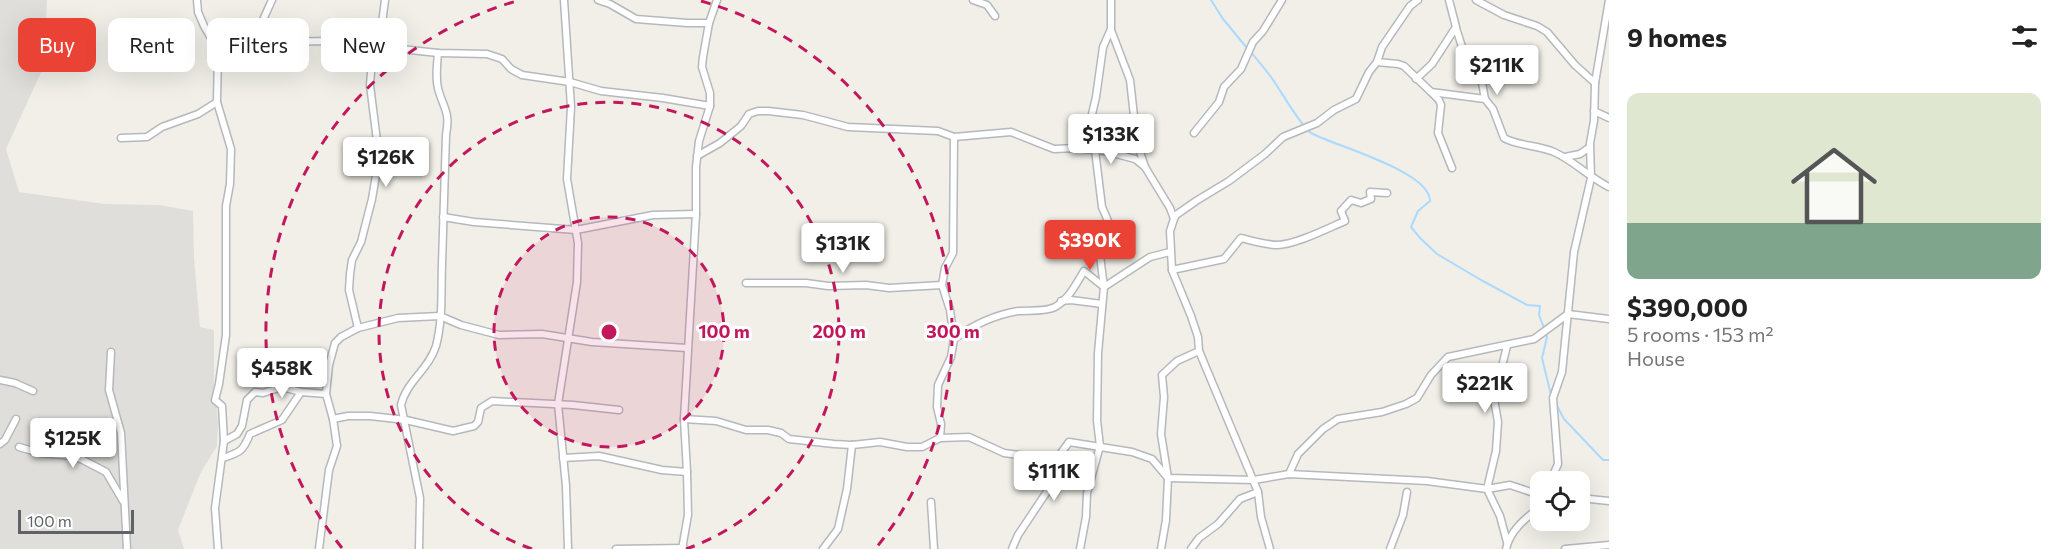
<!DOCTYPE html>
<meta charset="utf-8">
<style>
body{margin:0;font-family:Commissioner,sans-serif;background:#f6f6f6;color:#222;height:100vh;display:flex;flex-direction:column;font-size:22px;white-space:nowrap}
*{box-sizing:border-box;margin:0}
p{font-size:20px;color:#767676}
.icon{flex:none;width:33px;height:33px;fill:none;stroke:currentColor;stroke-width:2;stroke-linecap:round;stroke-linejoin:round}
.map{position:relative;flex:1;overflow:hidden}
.sheet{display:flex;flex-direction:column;background:#fff;width:450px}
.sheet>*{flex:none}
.banner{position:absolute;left:18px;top:18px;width:570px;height:54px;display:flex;gap:12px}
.buttons{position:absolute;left:1530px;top:471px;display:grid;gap:12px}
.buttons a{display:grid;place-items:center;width:60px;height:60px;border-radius:12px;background:#fff;box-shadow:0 6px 24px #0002;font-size:30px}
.scale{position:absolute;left:18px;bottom:15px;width:116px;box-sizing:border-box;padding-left:6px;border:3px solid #5f6368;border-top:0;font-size:16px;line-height:21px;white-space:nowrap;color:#5f6368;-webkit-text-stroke:4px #fff;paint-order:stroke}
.price{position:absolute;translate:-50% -51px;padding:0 14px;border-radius:6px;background:#fff;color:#222;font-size:20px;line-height:39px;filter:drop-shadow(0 2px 3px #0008)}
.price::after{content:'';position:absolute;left:50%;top:36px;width:18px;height:14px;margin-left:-9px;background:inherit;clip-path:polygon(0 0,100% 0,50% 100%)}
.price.current{background:#ea4335;color:#fff}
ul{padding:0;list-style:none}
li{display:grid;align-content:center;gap:12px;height:318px;padding:0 18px}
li+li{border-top:2px solid #e0e0e0}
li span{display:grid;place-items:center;height:186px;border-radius:12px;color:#555}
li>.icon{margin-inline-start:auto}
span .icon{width:108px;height:108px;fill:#fffc;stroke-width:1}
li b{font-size:26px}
h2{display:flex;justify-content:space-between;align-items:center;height:72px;padding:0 18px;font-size:26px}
.pill{padding:0 21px;border-radius:12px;background:#fff;box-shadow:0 6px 24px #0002;font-size:21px;line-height:54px}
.pill.current{background:#ea4335;color:#fff}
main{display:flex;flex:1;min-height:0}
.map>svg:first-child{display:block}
.industrial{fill:#e0deda}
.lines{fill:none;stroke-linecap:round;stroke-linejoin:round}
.stream{stroke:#aadaff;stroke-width:2}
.minor-casing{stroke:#b5b8bc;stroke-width:9}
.minor{stroke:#fff;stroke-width:6}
.ring{fill:none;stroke:#c2185b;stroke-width:3;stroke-dasharray:10 8}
.centre{fill:#c2185b;stroke:#fff;stroke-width:3}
.ring-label{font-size:18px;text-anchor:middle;font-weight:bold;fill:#c2185b;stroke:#fff;stroke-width:6;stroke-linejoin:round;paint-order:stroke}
</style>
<main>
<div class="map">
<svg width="1609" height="549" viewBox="0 0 1609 549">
<rect width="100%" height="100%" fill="#f1efe8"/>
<!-- industrial -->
<polygon class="industrial" points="0,0 47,0 43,68 6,149 19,192 105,204 159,205 193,211 194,258 200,327 214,330 214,382 218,422 217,446 200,474 178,530 184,549 0,549"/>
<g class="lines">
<!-- stream -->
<g class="stream">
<polyline points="1211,0 1223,19 1247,48"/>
<path d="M 1251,52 C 1258,61 1265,69 1271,77 C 1280,89 1301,127 1311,133 C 1335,146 1430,171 1430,201 L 1418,211 L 1411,227 L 1420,238 L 1437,254 L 1481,280 L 1527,305 L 1540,306 L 1539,315 L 1544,328"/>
<polyline points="1546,334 1547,337 1542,358 1551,395"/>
<polyline points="1555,402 1564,419 1603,460 1609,460"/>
</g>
<!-- minor casing -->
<g class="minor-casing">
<g id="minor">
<polyline points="197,0 198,12 204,26 218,50 217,102 231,149 230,184 226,206 226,335 219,384 215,400 222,406 224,441 215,508 218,549"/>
<polyline points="564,0 571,107 567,179 578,243 577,282 558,404 566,486 568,549"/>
<polyline points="598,0 610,4 636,19 687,23 709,23"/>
<polyline points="973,0 987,5 995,16"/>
<polyline points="1476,0 1504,15 1537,26 1547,32 1575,65 1595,83"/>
<polyline points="1456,28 1462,47 1480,72 1485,99"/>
<polyline points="1111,30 1130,80 1137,143 1145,167"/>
<polyline points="381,31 388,48"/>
<polyline points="253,42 272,0"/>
<polyline points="218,50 253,42 333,41 360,46 373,46 438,53 487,54 502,59 511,69 522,75 570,82 601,91 663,98 710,106"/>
<path d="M 1377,62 L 1398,64 L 1404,66 L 1431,92 L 1485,99 L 1493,109 L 1504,138 C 1518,146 1538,145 1554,152 C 1574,161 1589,177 1609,187"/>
<polyline points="1416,79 1432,64 1456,27 1449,0"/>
<polyline points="1431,92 1439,100 1441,105 1438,133 1452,168"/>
<polyline points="1594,111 1609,118"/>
<polyline points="1194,133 1219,102 1224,87 1241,69 1253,42 1263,31 1282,0"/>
<polyline points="954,137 953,253 945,268 942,285 950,310 954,339"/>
<polyline points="121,138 147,137 162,127 198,114 217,102"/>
<polyline points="697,156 720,143 741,126 749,114 758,111 768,111 803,115 848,127 938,131 954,137 1011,132 1054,149 1076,148 1105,151 1135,159 1145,167 1170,208 1174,219 1170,231 1172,270 1191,316 1198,337 1199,351 1177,361 1162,375 1164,397 1161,434 1168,478 1166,520 1161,549"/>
<polyline points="1565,157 1580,154 1590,147"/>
<polyline points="443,217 474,222 576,230 653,215 696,214"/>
<polyline points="1174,219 1176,215 1196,201 1229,181 1265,154 1283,137 1317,123 1334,110 1356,99 1369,72 1377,62 1382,47 1410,6 1418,0"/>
<path d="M 1172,270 L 1224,259 L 1241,238 C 1252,241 1266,245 1278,245 C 1297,244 1326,229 1345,221 L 1341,211 L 1351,200 L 1361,203 L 1371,199 L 1370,192 L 1387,193"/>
<polyline points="746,283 806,283 828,286 866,285 889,288 942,285"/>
<polyline points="1061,301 1071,300 1102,304"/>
<polyline points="358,328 349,290 350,274 352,260 361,242 372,199 379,157 370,85 373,46 381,31 385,0"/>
<polyline points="1507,346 1494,399 1498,422 1496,451 1487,489 1500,516 1507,542"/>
<polyline points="1199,351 1258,492 1261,517 1270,549"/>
<polyline points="111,352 109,390 121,433 127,549"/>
<polyline points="0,380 15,383 33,391"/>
<polyline points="326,394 329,365 335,343 341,337 358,328 398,318 440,316 461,325 499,335 542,334 592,342 687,348"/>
<polyline points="684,419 716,421 746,430 768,430 781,433 789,439 834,444 852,445 880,442 907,447 922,447 940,438 969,437 1004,453 1056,460"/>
<path d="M 940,438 L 941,424 L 937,407 L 938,385 L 951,357 L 954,339 C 973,325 995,315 1018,311 C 1029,310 1046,312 1055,307 C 1069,299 1076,284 1084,271 L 1104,287 L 1150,257 L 1170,252"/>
<polyline points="224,441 237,434 242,426 247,400 255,392 263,393 282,387 301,392 326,394 333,419 348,416 370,416 406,420 453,431 474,426 478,422 481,408 492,401 573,405 619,410"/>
<polyline points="0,444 5,440 16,419"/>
<polyline points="19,447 40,453 73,456 83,460 106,472 123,501"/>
<path d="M 223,458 C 241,452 243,451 250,434 L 282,420 L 301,392"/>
<polyline points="563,458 599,456 662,470 687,472"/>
<polyline points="1289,474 1298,454 1323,429 1338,419 1382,412 1406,404 1417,398 1431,375 1448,357 1534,339 1568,314 1609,319"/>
<polyline points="1550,482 1558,464 1553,398 1562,372 1574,252 1591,178 1590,143 1594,121 1595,83 1609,0"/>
<polyline points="1580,498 1609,501"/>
<polyline points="931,502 934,549"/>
<polyline points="319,549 329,470 337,446 333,419"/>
<path d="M 419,549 L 420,498 L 401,405 C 406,382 429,369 436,346 C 443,320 441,290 442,264 C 443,221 445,178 446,135 C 450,113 445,111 439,92 C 435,80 437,66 438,53"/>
<polyline points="616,549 684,548"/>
<polyline points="682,549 688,515 687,472 684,419 696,214 696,167 699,141 710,106 710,93 702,67 703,57 709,23 717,0"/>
<polyline points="823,549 838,529 847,489 852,445"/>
<polyline points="1012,549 1018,535 1048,490 1056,460 1069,442 1132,452 1152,459 1168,478 1254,480 1289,474 1427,481 1487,489 1510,485 1540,495"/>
<polyline points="1080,549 1086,517 1087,493 1100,446 1097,421 1098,353 1104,287 1100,256 1108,221 1102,207 1095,150 1089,135 1089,127 1096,97 1103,47 1111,29 1111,0"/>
<polyline points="1191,549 1199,538 1218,524 1240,499 1258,492"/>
<polyline points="1390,549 1403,515 1407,492"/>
<path d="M 1506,549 C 1510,530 1526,518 1540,507"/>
<polyline points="1565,549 1609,545"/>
</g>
</g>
<!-- minor -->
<use href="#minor" class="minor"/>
</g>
<!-- distance rings -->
<circle cx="609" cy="332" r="115" fill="#c2185b" fill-opacity=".12"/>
<g class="ring">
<circle cx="609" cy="332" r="115"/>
<path d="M532 549A230 230 0 1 1 686 549"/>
<path d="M342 548A344 344 0 0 1 517 1M701 1A344 344 0 0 1 876 548"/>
</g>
<circle cx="609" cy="332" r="9" class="centre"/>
<g class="ring-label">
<text x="724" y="338">100 m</text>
<text x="839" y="338">200 m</text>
<text x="953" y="338">300 m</text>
</g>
</svg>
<div class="buttons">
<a><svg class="icon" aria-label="locate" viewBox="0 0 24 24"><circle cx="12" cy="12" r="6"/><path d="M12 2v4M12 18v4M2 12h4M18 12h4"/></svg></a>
</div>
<div class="scale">100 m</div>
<b class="price" style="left:1497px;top:96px">$211K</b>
<b class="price" style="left:1111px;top:165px">$133K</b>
<b class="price" style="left:386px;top:188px">$126K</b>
<b class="price current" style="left:1090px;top:271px">$390K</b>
<b class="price" style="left:843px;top:274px">$131K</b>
<b class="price" style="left:282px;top:399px">$458K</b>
<b class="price" style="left:1485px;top:414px">$221K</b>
<b class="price" style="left:73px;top:469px">$125K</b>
<b class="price" style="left:1054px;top:502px">$111K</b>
<div class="banner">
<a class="pill current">Buy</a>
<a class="pill">Rent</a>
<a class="pill">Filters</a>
<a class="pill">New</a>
</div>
</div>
<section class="sheet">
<h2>9 homes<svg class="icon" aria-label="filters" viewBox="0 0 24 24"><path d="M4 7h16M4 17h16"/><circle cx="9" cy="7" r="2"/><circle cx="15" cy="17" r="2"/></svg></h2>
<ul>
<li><span style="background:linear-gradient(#dfe7d0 70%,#7fa58c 0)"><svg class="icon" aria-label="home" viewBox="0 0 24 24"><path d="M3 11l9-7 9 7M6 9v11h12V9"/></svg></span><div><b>$390,000</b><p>5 rooms · 153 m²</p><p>House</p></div></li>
</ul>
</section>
</main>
